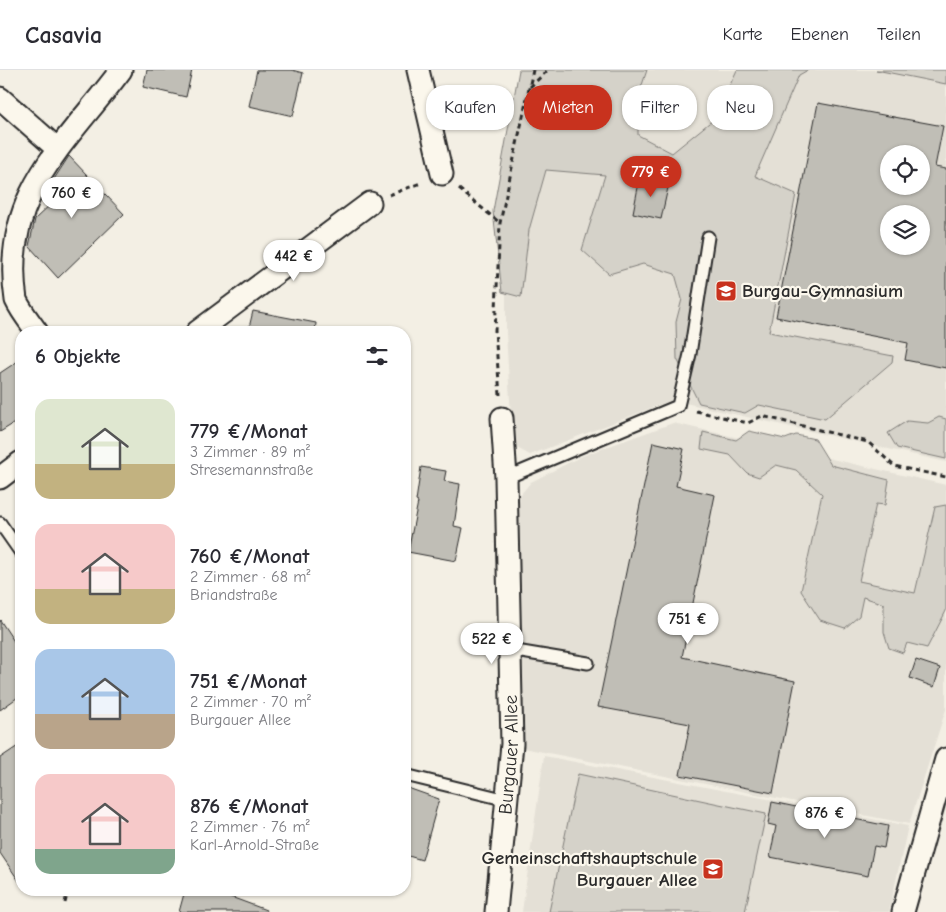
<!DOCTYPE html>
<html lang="de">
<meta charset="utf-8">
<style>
body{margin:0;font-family:"Comic Neue",sans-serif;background:#f7f7f7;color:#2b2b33;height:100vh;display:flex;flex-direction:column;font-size:19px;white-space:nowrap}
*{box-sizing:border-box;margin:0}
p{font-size:16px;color:#7c7c81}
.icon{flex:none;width:28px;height:28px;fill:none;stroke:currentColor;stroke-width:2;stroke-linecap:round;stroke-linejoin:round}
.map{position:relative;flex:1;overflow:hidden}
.drawer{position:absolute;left:15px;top:256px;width:396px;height:570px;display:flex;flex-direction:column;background:#fff;border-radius:20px;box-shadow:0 1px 4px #0004}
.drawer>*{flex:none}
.banner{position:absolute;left:426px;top:15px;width:444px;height:45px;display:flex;gap:10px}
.controls{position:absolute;left:880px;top:75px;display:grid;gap:10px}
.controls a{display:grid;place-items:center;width:50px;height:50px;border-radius:50%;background:#fff;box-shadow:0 1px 4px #0004;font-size:25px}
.price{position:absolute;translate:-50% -42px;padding:0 11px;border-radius:18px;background:#fff;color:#222;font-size:16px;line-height:32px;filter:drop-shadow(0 1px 2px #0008)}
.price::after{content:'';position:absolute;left:50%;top:30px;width:15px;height:11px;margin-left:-8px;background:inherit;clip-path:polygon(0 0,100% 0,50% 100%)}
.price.active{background:#c8321e;color:#fff}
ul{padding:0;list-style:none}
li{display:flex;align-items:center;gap:15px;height:125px;padding:0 20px}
li span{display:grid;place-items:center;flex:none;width:140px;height:100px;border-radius:15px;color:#555}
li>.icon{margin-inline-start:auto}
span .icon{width:60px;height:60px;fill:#fffc;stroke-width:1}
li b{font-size:21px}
h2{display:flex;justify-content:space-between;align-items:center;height:60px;padding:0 20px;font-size:21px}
.pill{padding:0 18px;border-radius:20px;background:#fff;box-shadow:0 1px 4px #0004;font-size:18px;line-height:45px}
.pill.active{background:#c8321e;color:#fff}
header{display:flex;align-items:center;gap:30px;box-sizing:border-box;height:70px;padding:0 25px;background:#fff;border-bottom:1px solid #e1e1e2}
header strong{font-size:24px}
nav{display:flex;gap:28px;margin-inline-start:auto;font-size:18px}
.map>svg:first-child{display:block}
.built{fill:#e4e0d6;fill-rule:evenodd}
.green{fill:#d5d2c9;stroke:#807e7a}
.building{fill:#c0beb6;stroke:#2b2b2b;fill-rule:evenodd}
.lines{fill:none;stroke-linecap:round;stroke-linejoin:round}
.lane-casing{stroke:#2b2b2b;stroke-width:15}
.street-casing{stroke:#2b2b2b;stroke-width:25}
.path{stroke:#2b2b2b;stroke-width:3;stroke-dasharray:5 4;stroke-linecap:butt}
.lane{stroke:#fbf7ec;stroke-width:11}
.street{stroke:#fbf7ec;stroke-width:21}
.labels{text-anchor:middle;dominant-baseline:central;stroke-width:4.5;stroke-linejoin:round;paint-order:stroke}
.poi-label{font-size:19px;font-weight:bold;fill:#2b2b2b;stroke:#fbf7ec;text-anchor:start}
.street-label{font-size:19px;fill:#2b2b2b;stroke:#fbf7ec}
</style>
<header>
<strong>Casavia</strong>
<nav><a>Karte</a><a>Ebenen</a><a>Teilen</a></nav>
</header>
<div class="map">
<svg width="946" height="842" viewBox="0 0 946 842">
<rect width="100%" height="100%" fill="#f3efe4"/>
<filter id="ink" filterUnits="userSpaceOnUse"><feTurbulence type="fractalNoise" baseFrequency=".02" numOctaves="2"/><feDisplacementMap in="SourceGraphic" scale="10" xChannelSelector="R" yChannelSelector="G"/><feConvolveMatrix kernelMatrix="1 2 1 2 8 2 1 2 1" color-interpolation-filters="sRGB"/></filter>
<g filter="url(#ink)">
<!-- built -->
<g class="built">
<path d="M 577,0 L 946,0 L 946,392 L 672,330 L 530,385 L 517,378 L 512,364 L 506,263 L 506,179 ZM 889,84 L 921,84 L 921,116 L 889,116 ZM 889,144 L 921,144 L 921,176 L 889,176 Z"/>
<polygon points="673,353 946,415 946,639 909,754 523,678 516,430 531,412 582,386"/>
<polygon points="544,686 908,756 889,842 522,842"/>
</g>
<!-- green -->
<g class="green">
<polygon points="519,0 647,0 638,27 638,65 672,83 714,49 737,0 808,0 799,5 755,106 796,124 769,262 893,286 892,292 825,349 759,335 745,343 699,333 677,289 676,252 682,229 675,204 643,194 609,204 582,180 605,105 546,100 529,160 521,227 502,222 493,141"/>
<polygon points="876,0 946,0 946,14"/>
<polygon points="939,347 946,349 946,389 897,378 888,363 907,351 928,353"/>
<polygon points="749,361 785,369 796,365 815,369 831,395 889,410 885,435 876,434 859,511 915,523 935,437 946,435 946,541 927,578 907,573 903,583 889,578 884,562 884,534 863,527 859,546 845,558 820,550 801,521 822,424 796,400 776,395 759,407 747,403 730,385 701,379 703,362 736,370"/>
<polygon points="578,704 766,744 745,842 549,842"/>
</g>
<!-- building -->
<g class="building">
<polygon points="147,0 192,0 186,27 143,17"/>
<polygon points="257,0 292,0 303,3 293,46 249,36"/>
<path d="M 818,33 L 943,56 L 935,97 L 946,99 L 946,298 L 905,290 L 908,273 L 776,247 ZM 889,84 L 921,84 L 921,116 L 889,116 ZM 889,144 L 921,144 L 921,176 L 889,176 Z"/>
<polygon points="69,86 124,144 58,208 29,176 35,149 53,132 45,123"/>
<polygon points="640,107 669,113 661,149 633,143"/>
<polygon points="253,241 316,253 315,262 248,262"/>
<polygon points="21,289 21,349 0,362 0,303"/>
<polygon points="653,372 684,379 676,416 715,425 682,587 795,611 773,723 680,705 690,654 598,637"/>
<polygon points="421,397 446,401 444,411 460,414 454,456 463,458 456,491 408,482 418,432 416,431"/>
<polygon points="0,550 21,582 21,625 0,640"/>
<polygon points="916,590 940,598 934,617 910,608"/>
<polygon points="21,674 21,814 0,783 0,688"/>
<polygon points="405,717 439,729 422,790 405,785"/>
<polygon points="772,732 888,756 884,778 874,776 868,806 770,787 776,756 768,754"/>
<polygon points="185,820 212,820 266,840 265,842 179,842"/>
</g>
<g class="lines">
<!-- lane casing -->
<g class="lane-casing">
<g id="lane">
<polyline points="506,408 678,336 690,284 708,167"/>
<polyline points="0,453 21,483"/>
<polyline points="510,580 588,593"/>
<polyline points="405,705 507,730"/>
</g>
</g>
<!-- street casing -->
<g class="street-casing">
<g id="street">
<polyline points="418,0 442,104"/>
<polyline points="0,28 53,75"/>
<path d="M 37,262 C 30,252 21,241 16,230 C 0,124 67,73 121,0"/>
<polyline points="197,262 370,133"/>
<polyline points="0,408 21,392"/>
<path id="s1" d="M 496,842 L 512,674 L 506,408 L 502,348"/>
<polyline points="903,842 946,689"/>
</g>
</g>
<!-- path -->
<g class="path">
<polyline points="530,17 548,0"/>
<polyline points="459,119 500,153"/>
<polyline points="389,125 421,113"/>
<polyline points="500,325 495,261 500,153 533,0"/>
<polyline points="696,341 748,353 762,346 868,372 894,396 946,407"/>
<polyline points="65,833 68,820"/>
</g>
<!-- lane -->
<use href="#lane" class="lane"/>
<!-- street -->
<use href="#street" class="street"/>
</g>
</g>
<!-- icons -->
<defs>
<g id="school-square" transform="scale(1.125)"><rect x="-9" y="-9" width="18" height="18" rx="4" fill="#c8321e" stroke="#fbf7ec"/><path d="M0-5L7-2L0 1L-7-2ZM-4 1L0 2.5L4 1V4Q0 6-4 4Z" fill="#fff"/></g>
</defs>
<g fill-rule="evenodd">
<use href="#school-square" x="726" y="221"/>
<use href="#school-square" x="713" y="799"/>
</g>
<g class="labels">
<!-- poi labels -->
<g class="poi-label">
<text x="742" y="221">Burgau-Gymnasium</text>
<text x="697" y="788" text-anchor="end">Gemeinschaftshauptschule<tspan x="697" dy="22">Burgauer Allee</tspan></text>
</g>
<!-- street labels -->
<g class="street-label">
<text stroke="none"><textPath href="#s1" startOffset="158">Burgauer Allee</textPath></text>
</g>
</g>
</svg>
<div class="controls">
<a><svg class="icon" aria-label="locate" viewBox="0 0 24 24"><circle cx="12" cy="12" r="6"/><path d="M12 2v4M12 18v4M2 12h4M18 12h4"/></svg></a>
<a><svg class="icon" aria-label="layers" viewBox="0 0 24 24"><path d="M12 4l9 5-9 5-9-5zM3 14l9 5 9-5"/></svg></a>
</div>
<b class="price active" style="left:651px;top:128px">779 €</b>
<b class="price" style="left:72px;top:149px">760 €</b>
<b class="price" style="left:294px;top:212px">442 €</b>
<b class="price" style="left:688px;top:575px">751 €</b>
<b class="price" style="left:492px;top:595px">522 €</b>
<b class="price" style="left:825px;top:769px">876 €</b>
<div class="banner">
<a class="pill">Kaufen</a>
<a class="pill active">Mieten</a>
<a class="pill">Filter</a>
<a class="pill">Neu</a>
</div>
<section class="drawer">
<h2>6 Objekte<svg class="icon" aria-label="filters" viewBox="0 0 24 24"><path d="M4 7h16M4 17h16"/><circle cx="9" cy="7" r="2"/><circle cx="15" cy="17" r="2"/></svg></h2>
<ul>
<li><span style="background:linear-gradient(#dfe7d0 65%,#c2b280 0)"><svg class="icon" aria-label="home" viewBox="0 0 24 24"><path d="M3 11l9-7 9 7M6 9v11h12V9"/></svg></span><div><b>779 €/Monat</b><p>3 Zimmer · 89 m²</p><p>Stresemannstraße</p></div></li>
<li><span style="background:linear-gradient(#f6c9c9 65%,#c2b280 0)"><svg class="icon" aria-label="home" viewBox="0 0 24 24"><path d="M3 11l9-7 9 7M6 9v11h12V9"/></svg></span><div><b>760 €/Monat</b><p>2 Zimmer · 68 m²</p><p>Briandstraße</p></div></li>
<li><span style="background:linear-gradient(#a9c7e8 65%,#b9a48a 0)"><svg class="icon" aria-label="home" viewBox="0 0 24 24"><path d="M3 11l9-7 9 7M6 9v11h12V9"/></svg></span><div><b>751 €/Monat</b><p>2 Zimmer · 70 m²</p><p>Burgauer Allee</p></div></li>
<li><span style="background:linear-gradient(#f6c9c9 75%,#7fa58c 0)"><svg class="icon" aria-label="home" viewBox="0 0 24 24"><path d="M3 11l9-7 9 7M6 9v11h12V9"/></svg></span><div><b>876 €/Monat</b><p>2 Zimmer · 76 m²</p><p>Karl-Arnold-Straße</p></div></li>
</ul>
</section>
</div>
